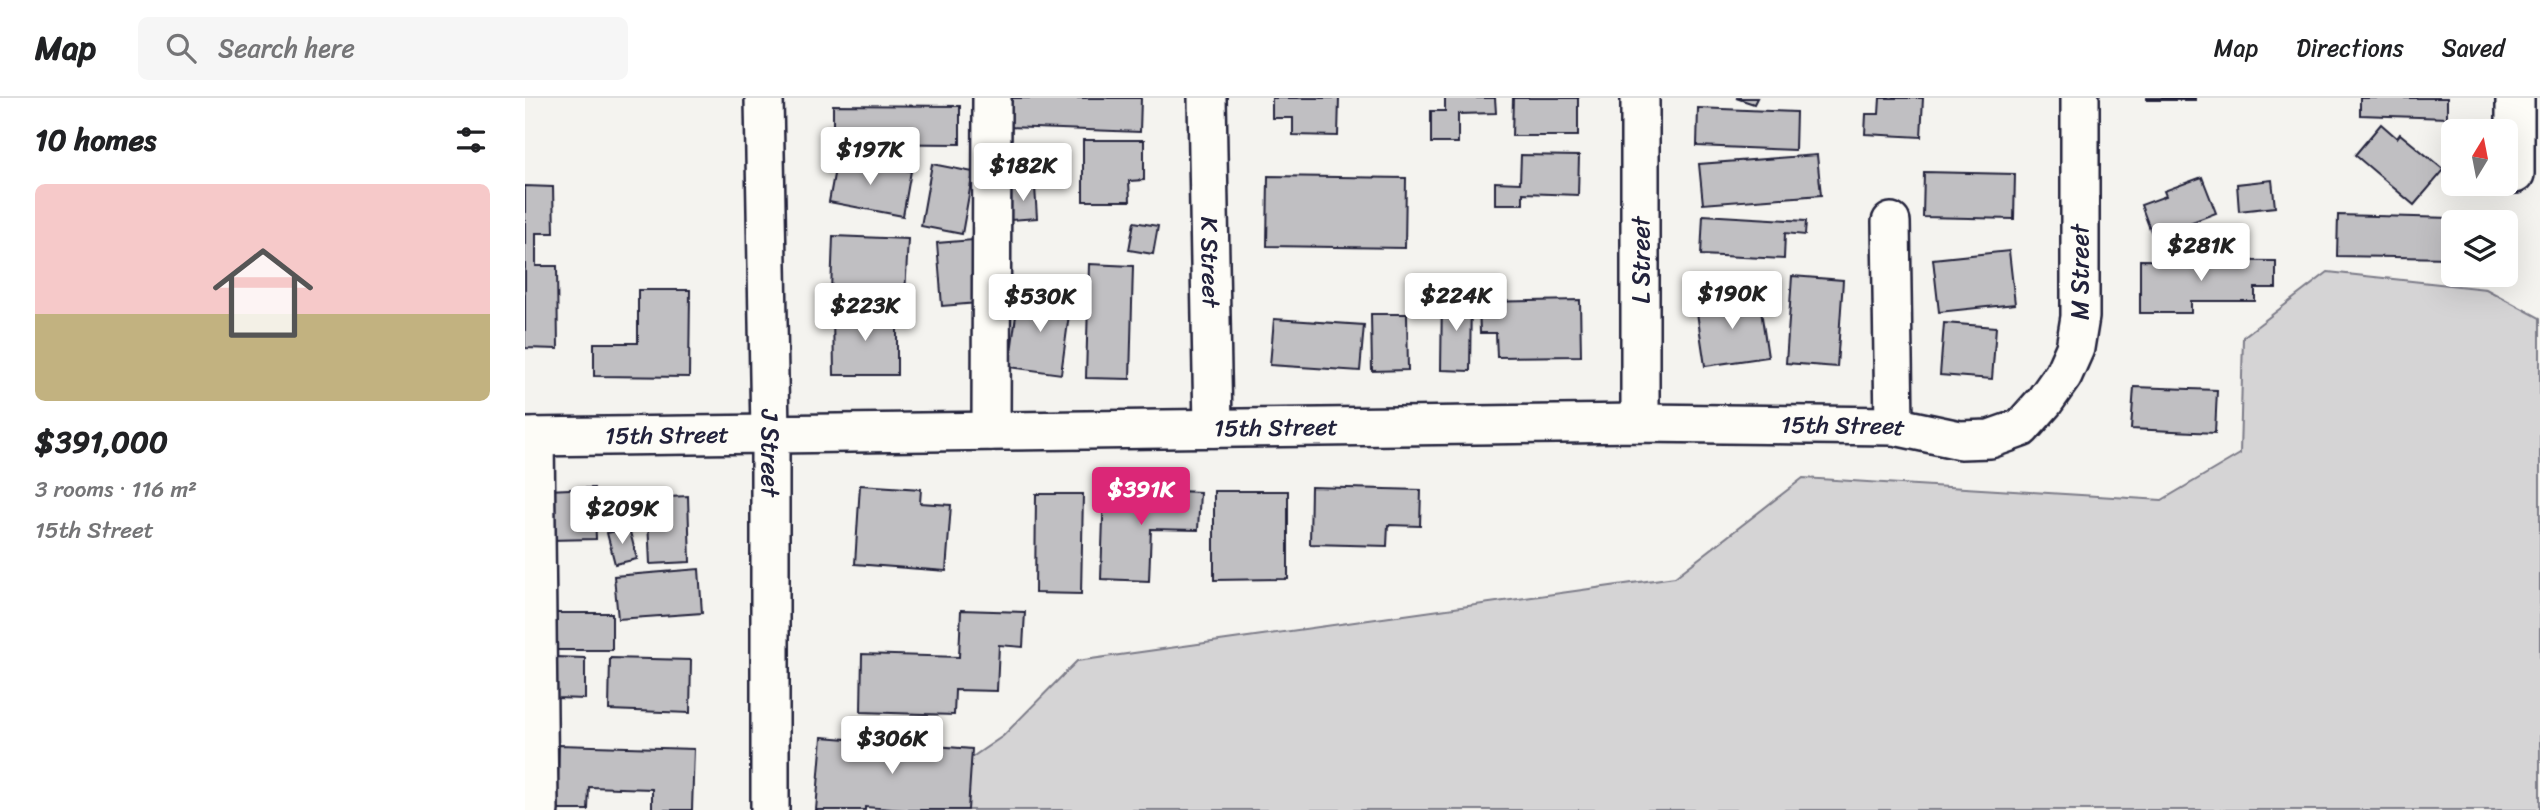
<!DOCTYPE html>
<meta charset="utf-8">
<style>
body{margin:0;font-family:Sriracha,sans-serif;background:#f6f6f6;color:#202124;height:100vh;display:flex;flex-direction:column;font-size:26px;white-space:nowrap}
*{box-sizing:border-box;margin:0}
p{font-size:23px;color:#757577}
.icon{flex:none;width:38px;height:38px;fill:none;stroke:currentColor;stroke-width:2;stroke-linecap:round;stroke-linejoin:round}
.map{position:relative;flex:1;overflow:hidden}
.side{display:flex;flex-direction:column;background:#fff;width:525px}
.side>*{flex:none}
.needle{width:46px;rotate:10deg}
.fabs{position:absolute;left:1916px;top:21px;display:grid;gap:14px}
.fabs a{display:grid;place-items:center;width:77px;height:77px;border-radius:10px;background:#fff;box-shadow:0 7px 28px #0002;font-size:35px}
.price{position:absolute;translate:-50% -60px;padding:0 16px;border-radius:7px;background:#fff;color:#222;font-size:23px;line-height:46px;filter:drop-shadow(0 2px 4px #0008)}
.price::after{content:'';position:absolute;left:50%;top:42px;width:21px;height:16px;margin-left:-10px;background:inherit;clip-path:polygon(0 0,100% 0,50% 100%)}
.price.current{background:#db2777;color:#fff}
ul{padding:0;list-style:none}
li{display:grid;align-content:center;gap:14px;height:371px;padding:0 35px}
li span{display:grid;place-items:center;height:217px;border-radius:10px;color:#555}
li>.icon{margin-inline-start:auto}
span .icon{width:126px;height:126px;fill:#fffc;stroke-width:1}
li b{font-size:30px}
h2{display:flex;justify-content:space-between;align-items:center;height:84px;padding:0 35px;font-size:30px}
header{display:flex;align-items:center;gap:42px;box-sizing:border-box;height:98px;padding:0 35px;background:#fff;border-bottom:2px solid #e0e0e0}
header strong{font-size:33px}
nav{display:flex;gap:38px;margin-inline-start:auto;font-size:24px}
.search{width:490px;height:63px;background:#f6f6f6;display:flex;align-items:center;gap:18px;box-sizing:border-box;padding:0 24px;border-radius:10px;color:#757577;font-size:26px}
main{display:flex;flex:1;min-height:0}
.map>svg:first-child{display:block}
.green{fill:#d5d4d5;stroke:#7c7b88;stroke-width:2}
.building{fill:#c0bfc2;stroke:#22223b;stroke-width:2}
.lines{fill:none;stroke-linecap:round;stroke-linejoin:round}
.minor-casing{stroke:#22223b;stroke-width:42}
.minor{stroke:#fdfcf7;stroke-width:37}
.labels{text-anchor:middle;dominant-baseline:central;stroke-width:5;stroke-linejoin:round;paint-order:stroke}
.street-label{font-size:24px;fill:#22223b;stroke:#fdfcf7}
</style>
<header>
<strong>Map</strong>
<div class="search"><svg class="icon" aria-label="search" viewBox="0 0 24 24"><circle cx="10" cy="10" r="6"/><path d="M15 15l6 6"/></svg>Search here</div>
<nav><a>Map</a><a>Directions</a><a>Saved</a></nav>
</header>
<main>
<section class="side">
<h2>10 homes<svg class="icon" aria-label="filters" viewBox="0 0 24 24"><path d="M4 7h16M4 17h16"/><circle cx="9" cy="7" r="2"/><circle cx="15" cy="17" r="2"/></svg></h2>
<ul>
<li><span style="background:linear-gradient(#f6c9c9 60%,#c2b280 0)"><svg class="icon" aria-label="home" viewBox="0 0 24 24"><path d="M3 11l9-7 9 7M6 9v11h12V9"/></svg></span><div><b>$391,000</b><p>3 rooms · 116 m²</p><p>15th Street</p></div></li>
</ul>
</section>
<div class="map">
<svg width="2015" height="712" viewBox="0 0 2015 712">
<rect width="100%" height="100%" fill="#f4f3ef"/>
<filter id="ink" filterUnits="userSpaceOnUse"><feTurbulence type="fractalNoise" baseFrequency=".0143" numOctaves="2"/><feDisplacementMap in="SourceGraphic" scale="14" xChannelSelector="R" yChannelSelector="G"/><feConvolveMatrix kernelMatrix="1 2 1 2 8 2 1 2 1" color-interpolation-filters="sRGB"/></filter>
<g filter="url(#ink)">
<!-- green -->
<polygon class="green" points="1803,174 1961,191 2015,220 2015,712 370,712 478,638 552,563 1150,479 1278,380 1637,402 1715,356 1718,239"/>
<!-- building -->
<g class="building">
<polygon points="481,0 616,0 615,34 480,29"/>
<polygon points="747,0 814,0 813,38 768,37 768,20 747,20"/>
<polygon points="920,0 970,0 971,15 933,16 933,45 906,45 906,13 920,13"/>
<polygon points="988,0 1053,0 1053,38 987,38"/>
<polygon points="1211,0 1232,0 1229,6"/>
<polygon points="1355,0 1398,0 1396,39 1340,36 1341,16 1354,16"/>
<rect x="1622" y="0" width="48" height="2"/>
<polygon points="1835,0 1922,0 1922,20 1835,17"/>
<polygon points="308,7 435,8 435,46 308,45"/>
<polygon points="1173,10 1271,14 1270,52 1172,48"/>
<polygon points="1856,26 1872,40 1875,36 1919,72 1889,107 1830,57"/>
<polygon points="558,42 619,42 619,82 604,83 605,103 558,103"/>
<polygon points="996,57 1054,58 1053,97 998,95 998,106 970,106 970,84 995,85"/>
<polygon points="1292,57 1296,97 1178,106 1174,66"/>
<polygon points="312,60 386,73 378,118 304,104"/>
<polygon points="407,66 448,74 437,136 396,128"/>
<polygon points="1399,74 1490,76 1489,121 1398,119"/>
<polygon points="743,78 881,80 880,150 742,148"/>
<polygon points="1677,79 1691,115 1628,139 1616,107 1641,98 1639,93"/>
<polygon points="1747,82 1750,109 1714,113 1712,86"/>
<polygon points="0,88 28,89 29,135 11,135 11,168 32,168 33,251 0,250"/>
<polygon points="510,89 512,120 486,122 484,90"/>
<polygon points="1178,117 1281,123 1280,137 1260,135 1259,161 1176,157"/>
<polygon points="1813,117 1927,120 1926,160 1812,158"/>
<polygon points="609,124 633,128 628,156 604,152"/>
<polygon points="308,138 383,141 380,197 306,194"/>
<polygon points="448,142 453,205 417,208 412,145"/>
<polygon points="1484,153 1490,206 1414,214 1408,161"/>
<polygon points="1615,162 1751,163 1751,190 1730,190 1730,203 1666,203 1666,215 1615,215"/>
<polygon points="564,166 608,168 605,281 561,280"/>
<polygon points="1267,178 1318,182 1312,269 1261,265"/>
<polygon points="113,192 165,192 164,279 69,278 69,245 113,245"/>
<polygon points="494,195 546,202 536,276 484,269"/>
<polygon points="917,198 946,198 945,273 916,272"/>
<polygon points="1234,199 1243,259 1180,268 1171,208"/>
<polygon points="1055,202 1056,258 972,259 971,235 955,235 954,204"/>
<polygon points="308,213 372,213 372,277 309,277"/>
<polygon points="846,216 882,216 883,272 847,273"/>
<polygon points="749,221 839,227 835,273 745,267"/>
<polygon points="1419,225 1471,229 1467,281 1415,277"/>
<polygon points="1609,289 1692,292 1690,335 1606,331"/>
<polygon points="335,387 396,391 395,405 426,407 421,473 330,466"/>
<polygon points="786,389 896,392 895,428 863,427 862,448 785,446"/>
<polygon points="69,390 71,441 24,442 22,392"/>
<polygon points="579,390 675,394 673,432 626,431 624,483 576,481"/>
<polygon points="689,393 763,393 763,481 689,482"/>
<polygon points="511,396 558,396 556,496 510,495"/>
<polygon points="163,398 165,464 125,466 122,400"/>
<polygon points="104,430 112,461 90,466 82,435"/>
<polygon points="174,471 177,515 93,521 89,478"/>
<polygon points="436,512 500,514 498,549 474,547 472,593 430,592 429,617 336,614 337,556 434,559"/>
<polygon points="29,515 87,515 87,552 30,552"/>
<polygon points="30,559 60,560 60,601 30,600"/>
<polygon points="85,560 166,562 165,615 84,612"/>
<polygon points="297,639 447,651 443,712 381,712 340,709 340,712 291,712"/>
<polygon points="34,647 169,651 167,712 127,712 127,691 64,689 63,712 32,712"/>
</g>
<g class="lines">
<!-- minor casing -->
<g class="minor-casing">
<g id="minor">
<path id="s1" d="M 239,0 L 245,335 L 245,712"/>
<path id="s2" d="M 682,0 L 688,330"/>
<polyline points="1115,0 1115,325"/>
<polyline points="1990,76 1990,0"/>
<polyline points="1366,124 1369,328"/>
<polyline points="466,333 467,0"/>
<path id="s3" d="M 0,339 L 1115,325 L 1369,328 L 1435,342 L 1465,341 L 1496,330 L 1519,304 L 1538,277 L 1550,250 L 1555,219 L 1555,0"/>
<polyline points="10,339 14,712"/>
</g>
</g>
<!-- minor -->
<use href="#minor" class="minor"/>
</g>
</g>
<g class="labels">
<!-- street labels -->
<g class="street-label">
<text transform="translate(1116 162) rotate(-90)">L Street</text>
<text stroke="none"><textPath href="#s2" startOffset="164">K Street</textPath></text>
<text stroke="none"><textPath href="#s3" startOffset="1673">M Street</textPath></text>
<text stroke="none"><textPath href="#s3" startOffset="751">15th Street</textPath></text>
<text stroke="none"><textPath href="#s3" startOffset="1318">15th Street</textPath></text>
<text stroke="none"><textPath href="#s3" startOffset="142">15th Street</textPath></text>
<text stroke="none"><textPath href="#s1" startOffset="355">J Street</textPath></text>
</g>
</g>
</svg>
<div class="fabs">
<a><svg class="needle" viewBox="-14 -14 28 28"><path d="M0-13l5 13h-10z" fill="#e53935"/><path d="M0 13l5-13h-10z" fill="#757577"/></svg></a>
<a><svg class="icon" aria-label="layers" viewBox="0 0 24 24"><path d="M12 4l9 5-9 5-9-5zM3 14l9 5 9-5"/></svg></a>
</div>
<b class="price" style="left:345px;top:89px">$197K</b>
<b class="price" style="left:498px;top:105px">$182K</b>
<b class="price" style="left:1676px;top:185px">$281K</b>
<b class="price" style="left:1207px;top:233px">$190K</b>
<b class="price" style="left:931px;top:235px">$224K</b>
<b class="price" style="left:515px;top:236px">$530K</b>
<b class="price" style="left:340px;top:245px">$223K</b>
<b class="price current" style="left:616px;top:429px">$391K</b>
<b class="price" style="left:97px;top:448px">$209K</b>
<b class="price" style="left:367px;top:678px">$306K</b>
</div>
</main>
